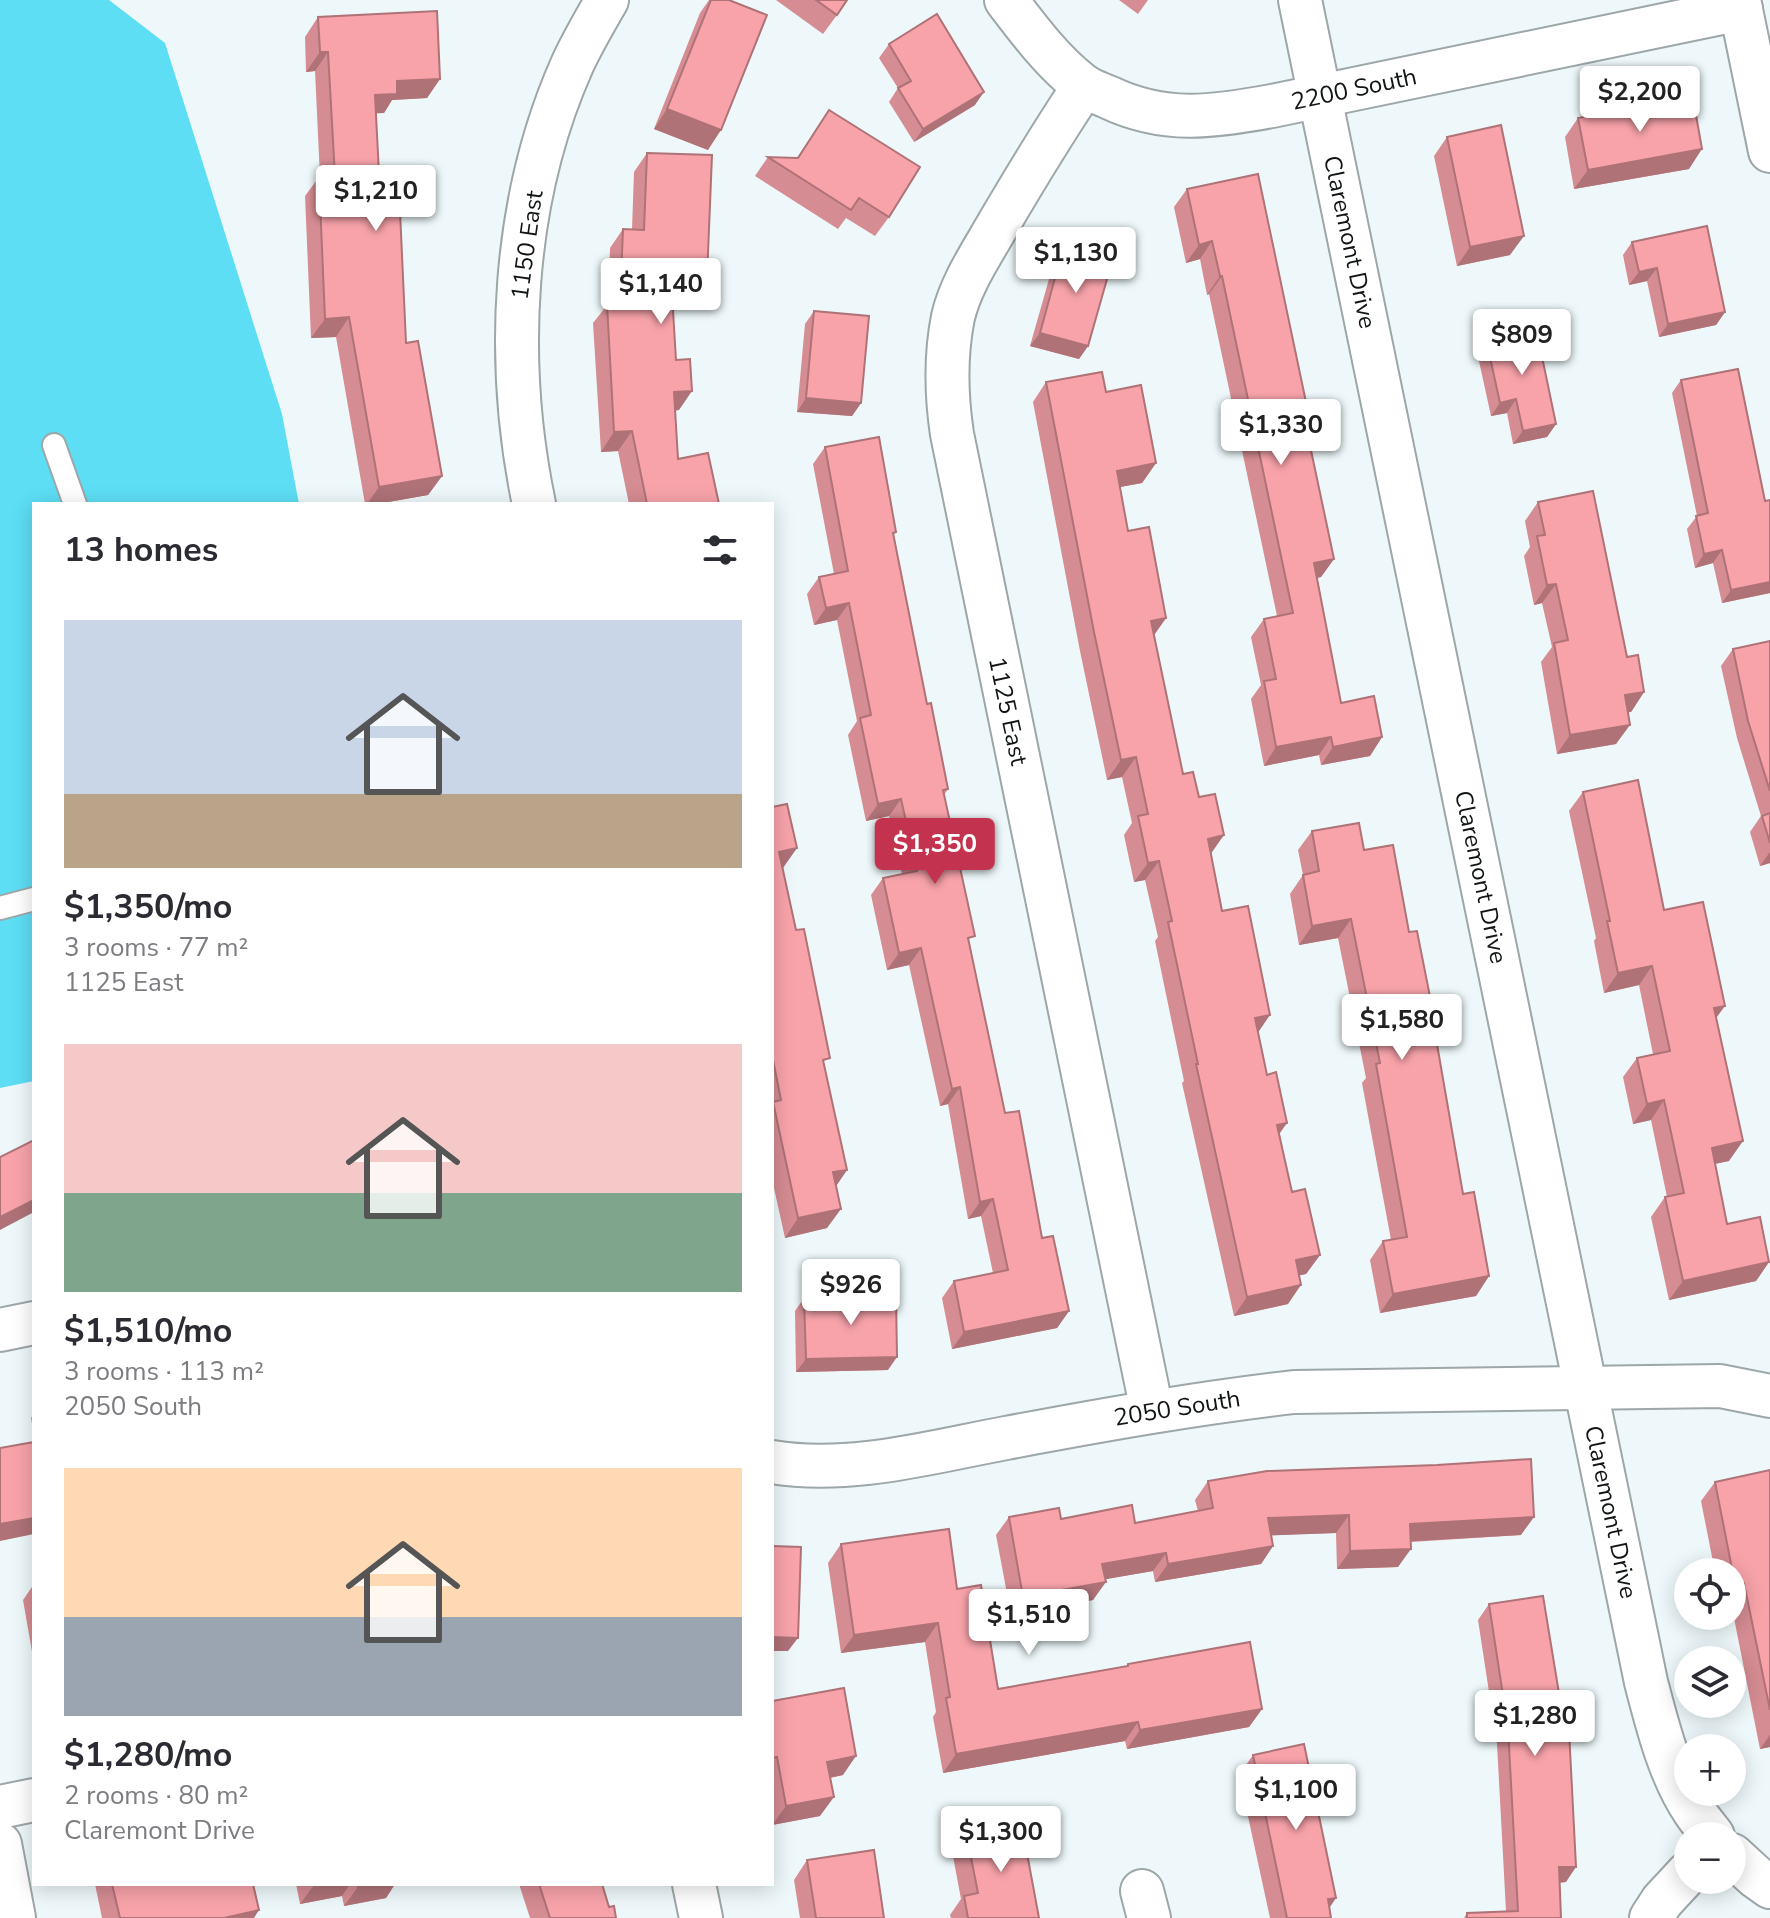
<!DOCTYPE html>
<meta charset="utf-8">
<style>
body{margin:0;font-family:"Nunito Sans",sans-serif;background:#f7f7f7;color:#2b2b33;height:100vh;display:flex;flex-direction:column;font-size:30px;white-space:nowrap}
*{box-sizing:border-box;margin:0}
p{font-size:26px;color:#7c7c81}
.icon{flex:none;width:44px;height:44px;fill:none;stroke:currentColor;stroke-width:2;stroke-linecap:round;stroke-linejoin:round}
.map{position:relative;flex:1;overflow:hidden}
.drawer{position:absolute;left:32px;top:502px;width:742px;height:1384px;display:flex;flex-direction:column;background:#fff;border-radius:0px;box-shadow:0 4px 20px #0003}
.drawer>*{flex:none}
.fabs{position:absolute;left:1674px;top:1558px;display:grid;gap:16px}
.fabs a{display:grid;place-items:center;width:72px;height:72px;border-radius:50%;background:#fff;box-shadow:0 4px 20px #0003;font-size:40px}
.price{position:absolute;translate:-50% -68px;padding:0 18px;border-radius:8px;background:#fff;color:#222;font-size:26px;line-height:52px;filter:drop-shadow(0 2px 4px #0008)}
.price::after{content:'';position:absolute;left:50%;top:48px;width:24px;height:18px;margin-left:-12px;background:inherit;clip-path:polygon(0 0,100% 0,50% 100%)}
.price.on{background:#c3334f;color:#fff}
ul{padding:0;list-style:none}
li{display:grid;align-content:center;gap:16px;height:424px;padding:0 32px}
li span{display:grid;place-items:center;height:248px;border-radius:0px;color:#555}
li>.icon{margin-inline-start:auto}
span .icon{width:144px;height:144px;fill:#fffc;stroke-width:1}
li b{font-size:34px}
h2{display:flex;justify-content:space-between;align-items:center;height:96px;padding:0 32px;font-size:34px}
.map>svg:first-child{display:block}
.green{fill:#5ddef5}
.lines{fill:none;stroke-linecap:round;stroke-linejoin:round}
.lane-casing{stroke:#9da6a8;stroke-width:26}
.street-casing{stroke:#9da6a8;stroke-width:46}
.lane{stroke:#fff;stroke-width:22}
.street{stroke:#fff;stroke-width:42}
.wall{fill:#d58c92}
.shaded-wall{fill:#ae7277}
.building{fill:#f8a3aa;stroke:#ae7277;stroke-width:2}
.labels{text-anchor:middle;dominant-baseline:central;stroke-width:7;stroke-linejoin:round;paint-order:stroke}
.street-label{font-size:24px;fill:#121516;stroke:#fff}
</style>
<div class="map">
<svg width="1770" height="1918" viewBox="0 0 1770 1918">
<rect width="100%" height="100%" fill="#eef8fa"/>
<!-- green -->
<polygon class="green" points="0,0 109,0 165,43 282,414 299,504 34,504 34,1081 0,1088"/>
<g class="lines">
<!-- lane casing -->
<g class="lane-casing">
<g id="lane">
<polyline points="54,445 75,504"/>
<polyline points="0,908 34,899"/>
</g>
</g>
<!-- street casing -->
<g class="street-casing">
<g id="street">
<path d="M 1006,0 C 1029,30 1051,60 1080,83 C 1088,90 1099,93 1108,97 C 1164,124 1213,117 1272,106 L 1741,9"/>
<path d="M 1300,0 L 1646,1682 C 1657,1724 1669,1774 1694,1811 C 1700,1820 1707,1828 1713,1836"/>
<polyline points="1739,0 1770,151"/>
<path d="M 1084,86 C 1054,131 1026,177 999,223 C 982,253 961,283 953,317 C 945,357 946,394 952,434 L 1152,1411"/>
<path d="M 534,504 C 504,361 512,200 572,65 C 582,43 595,21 607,0"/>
<polyline points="0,1330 34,1323"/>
<path d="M 772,1462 C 849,1475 931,1452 1006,1438 C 1102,1420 1197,1403 1294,1392 L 1720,1386 L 1770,1396"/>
<polyline points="0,1807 34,1800"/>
<polyline points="0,1844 14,1918"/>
<polyline points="1732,1855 1756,1877 1770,1887"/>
<polyline points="694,1884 701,1918"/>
<polyline points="1142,1891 1149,1918"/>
<polyline points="1651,1918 1662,1901 1688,1873"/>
</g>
</g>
<!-- lane -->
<use href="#lane" class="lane"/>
<!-- street -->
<use href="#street" class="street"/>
</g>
<!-- wall -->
<g class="wall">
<polygon points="709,0 729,0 708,150 654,129 700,13"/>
<polygon points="776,0 848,0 823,34"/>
<polygon points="1119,0 1148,0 1138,14"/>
<polygon points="318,17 440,79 427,98 392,100 384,113 376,113 379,174 388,211 406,343 442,476 428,495 377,504 365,504 336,337 311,338 305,196 319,177 320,177 315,71 306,72 305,37"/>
<polygon points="889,44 975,105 914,142 889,102 898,88 879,58"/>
<polygon points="829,110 889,217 875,236 846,218 838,229 755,176 768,157 797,158"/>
<polygon points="1578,118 1689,169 1574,189 1565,137"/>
<polygon points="1447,137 1510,255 1457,266 1434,156"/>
<polygon points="647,153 707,278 694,298 672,297 679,410 675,411 678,459 719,504 629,504 618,451 601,452 593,323 608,304 610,248 623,229 632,229 634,172"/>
<polygon points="1187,189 1306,402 1302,408 1334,559 1321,577 1317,578 1341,703 1382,737 1370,756 1321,765 1319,755 1264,766 1251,699 1261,685 1251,637 1264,619 1277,616 1209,294 1207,295 1200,259 1186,263 1174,207"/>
<polygon points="1632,242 1725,312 1716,325 1659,337 1647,281 1629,285 1623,255"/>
<polygon points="1064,245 1088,346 1079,359 1030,346 1055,258"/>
<polygon points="814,311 861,403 852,416 797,412 805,324"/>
<polygon points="1486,339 1556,424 1547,437 1513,444 1507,413 1491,416 1477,352"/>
<polygon points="1681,380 1765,501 1770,500 1770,593 1722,603 1713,563 1695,568 1687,529 1697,516 1672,393"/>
<polygon points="1046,382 1106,392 1156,463 1142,483 1120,487 1128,531 1166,618 1154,635 1183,774 1211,854 1222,911 1258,1033 1292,1192 1320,1255 1306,1274 1299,1275 1288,1304 1234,1316 1182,1083 1184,1081 1155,941 1158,937 1145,880 1134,882 1124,835 1132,823 1122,777 1107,780 1080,651 1033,402"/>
<polygon points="825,447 893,536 927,704 948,789 944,795 969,945 1005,1113 1042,1238 1069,1311 1057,1328 952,1349 942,1298 954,1281 993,1273 981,1216 968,1219 948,1104 940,1106 909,965 887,970 871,895 883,878 902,874 889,816 866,821 848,735 857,721 837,620 814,625 807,594 819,577 834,574 813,464"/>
<polygon points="1538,502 1627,657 1644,692 1631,712 1628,712 1616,744 1557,754 1541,662 1552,647 1542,603 1534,605 1524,556 1530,547 1525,521"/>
<polygon points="1770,641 1770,863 1760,866 1750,832 1761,816 1737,738 1721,666 1733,649"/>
<polygon points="1583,792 1664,910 1716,1019 1729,1161 1715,1164 1727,1224 1769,1262 1756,1281 1669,1300 1651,1217 1665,1197 1667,1197 1651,1120 1633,1124 1623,1077 1637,1058 1653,1054 1639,985 1604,993 1594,941 1596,938 1569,811"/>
<polygon points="772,807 782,868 847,1170 836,1186 827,1228 785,1238 772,1179"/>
<polygon points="1312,831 1364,850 1409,932 1436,1027 1434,1030 1463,1194 1489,1276 1476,1296 1380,1313 1370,1260 1383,1241 1391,1240 1362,1083 1366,1078 1338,938 1299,945 1290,894 1303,875 1298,850"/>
<polygon points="804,1298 888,1370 796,1372 795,1311"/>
<polygon points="34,1413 34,1435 31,1418"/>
<polygon points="1770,1470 1770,1747 1760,1749 1732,1608 1732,1572 1715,1572 1701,1501 1715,1482"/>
<polygon points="1208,1481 1521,1535 1411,1542 1398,1567 1337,1569 1336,1533 1272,1535 1273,1546 1261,1564 1155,1582 1153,1571 1105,1579 1093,1600 1011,1615 996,1535 1009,1517 1135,1523 1198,1511 1195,1500"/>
<polygon points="841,1544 957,1589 998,1689 1126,1667 1128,1664 1262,1709 1249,1727 1127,1749 1125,1741 943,1773 933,1717 936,1712 925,1642 841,1653 828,1563"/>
<polygon points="34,1584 34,1663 23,1600"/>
<polygon points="1489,1604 1566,1882 1560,1883 1561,1918 1464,1918 1467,1913 1506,1911 1497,1744 1478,1620"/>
<polygon points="772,1701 843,1775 830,1778 820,1816 772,1825"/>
<polygon points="1253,1755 1336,1898 1329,1908 1331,1918 1270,1918 1239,1775"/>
<polygon points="966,1832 1039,1918 951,1918 950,1915 961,1899 952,1851"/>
<polygon points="807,1860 884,1918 800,1918 794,1880"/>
<polygon points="95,1884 253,1884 254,1918 102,1918"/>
<polygon points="296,1884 397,1884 395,1884 386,1898 344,1906 342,1896 300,1904"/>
<polygon points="519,1884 602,1884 609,1907 616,1918 530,1918"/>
</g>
<!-- shaded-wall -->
<g class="shaded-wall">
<polygon points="320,52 328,52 315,71 306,72"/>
<polygon points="440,79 427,98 392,100 384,113 362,114 375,95 397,81"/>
<polygon points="984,92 975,105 914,142 923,129"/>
<polygon points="667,109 721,130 708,150 654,129"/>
<polygon points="1702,149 1689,169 1574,189 1588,170"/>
<polygon points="1524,236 1510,255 1457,266 1470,247"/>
<polygon points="1212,241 1200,259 1186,263 1199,245"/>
<polygon points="1657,268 1647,281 1629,285 1639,272"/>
<polygon points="1220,276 1222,276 1209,294 1207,295"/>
<polygon points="671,277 707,278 694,298 658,296"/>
<polygon points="1725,312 1716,325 1659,337 1668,324"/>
<polygon points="349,317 336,337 311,338 325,319"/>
<polygon points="1040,333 1088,346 1079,359 1030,346"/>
<polygon points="692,391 679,410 661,411 674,392"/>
<polygon points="806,398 861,403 852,416 797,412"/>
<polygon points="1516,399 1507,413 1491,416 1500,403"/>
<polygon points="1556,424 1547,437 1513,444 1523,431"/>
<polygon points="632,431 618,451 601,452 614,432"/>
<polygon points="1156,463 1142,483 1104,490 1117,471"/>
<polygon points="442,476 428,495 377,504 367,504 379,487"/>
<polygon points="1722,550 1713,563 1695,568 1704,554"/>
<polygon points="1334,559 1321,577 1302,581 1314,563"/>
<polygon points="1770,582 1770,593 1722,603 1731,590"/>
<polygon points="1556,584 1542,603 1534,605 1547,585"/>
<polygon points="849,603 837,620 814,625 826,608"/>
<polygon points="1166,618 1152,638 1151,621"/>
<polygon points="1644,692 1631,712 1611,715 1625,695"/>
<polygon points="1630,725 1616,744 1557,754 1570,735"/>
<polygon points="1331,737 1319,755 1264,766 1276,747"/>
<polygon points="1382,737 1370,756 1321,765 1333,747"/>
<polygon points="1136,757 1122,777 1107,780 1121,760"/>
<polygon points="901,799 889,816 866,821 878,804"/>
<polygon points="1224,835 1210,855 1208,839"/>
<polygon points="797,848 783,868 772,870 779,852"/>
<polygon points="1770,852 1770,863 1760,866"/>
<polygon points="1159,861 1145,880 1134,882 1148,863"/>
<polygon points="1351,919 1338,938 1299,945 1312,926"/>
<polygon points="921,948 909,965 887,970 899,953"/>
<polygon points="1652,966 1639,985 1604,993 1618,973"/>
<polygon points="1725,1006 1711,1025 1714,1008"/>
<polygon points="1270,1015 1257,1034 1255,1018"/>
<polygon points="960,1087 948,1104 940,1106 952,1089"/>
<polygon points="1664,1100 1651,1120 1633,1124 1647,1104"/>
<polygon points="1287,1123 1273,1143 1277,1125"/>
<polygon points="1743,1141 1729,1161 1698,1167 1712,1148"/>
<polygon points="847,1170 834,1189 833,1172"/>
<polygon points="993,1199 981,1216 968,1219 980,1202"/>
<polygon points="34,1200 34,1212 0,1230 0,1217"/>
<polygon points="841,1209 827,1228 785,1238 798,1218"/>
<polygon points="1320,1255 1306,1274 1283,1279 1296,1260"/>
<polygon points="1769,1262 1756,1281 1669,1300 1683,1281"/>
<polygon points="1489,1276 1476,1296 1380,1313 1393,1294"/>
<polygon points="1301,1285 1288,1304 1234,1316 1247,1297"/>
<polygon points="1069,1311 1057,1328 952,1349 964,1332"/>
<polygon points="897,1357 888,1370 796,1372 806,1359"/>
<polygon points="1349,1515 1336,1533 1256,1536 1268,1518"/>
<polygon points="1534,1517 1521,1535 1398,1542 1410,1524"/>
<polygon points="34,1518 34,1534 0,1541 0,1524"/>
<polygon points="1273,1546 1261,1564 1155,1582 1168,1564"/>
<polygon points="1411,1549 1398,1567 1337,1569 1350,1551"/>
<polygon points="1166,1553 1153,1571 1090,1582 1102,1564"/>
<polygon points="1106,1582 1093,1600 1011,1615 1023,1597"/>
<polygon points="1744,1583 1732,1600 1732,1589 1735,1584"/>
<polygon points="938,1623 925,1642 841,1653 854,1635"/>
<polygon points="772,1637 798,1638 788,1651 772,1651"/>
<polygon points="1262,1709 1249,1727 1127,1749 1140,1730"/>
<polygon points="1138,1722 1125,1741 943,1773 956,1754"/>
<polygon points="1770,1735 1770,1747 1760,1749"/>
<polygon points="856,1756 843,1775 813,1781 827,1762"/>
<polygon points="834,1797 820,1816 772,1825 786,1806"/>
<polygon points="1559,1867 1576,1867 1566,1882 1548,1883"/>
<polygon points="318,1884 350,1884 342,1896 300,1904 314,1885"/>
<polygon points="372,1884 397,1884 395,1884 386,1898 344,1906 358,1887"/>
<polygon points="1336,1898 1323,1917 1328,1899"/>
<polygon points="259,1910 254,1918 224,1918"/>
</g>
<!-- building -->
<g class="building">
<polygon points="711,0 729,0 767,15 721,130 667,109"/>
<polygon points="816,0 847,0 837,15"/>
<polygon points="437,11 440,79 397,81 397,94 375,95 379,174 386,174 388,211 400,211 406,343 418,341 442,476 379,487 349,317 325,319 319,177 335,176 328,52 320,52 318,17"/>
<polygon points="937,14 984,92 923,129 898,88 911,81 889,44"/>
<polygon points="1693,98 1702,149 1588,170 1578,118"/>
<polygon points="829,110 920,167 889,217 859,198 851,210 768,157 798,158"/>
<polygon points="1501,125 1524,236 1470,247 1447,137"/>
<polygon points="647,153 712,155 707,278 671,277 676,360 690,359 692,391 674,392 678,459 708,453 719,504 647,504 632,431 614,432 607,304 620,303 623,229 644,230"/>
<polygon points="1258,174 1306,402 1301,403 1334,559 1314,563 1341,703 1374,696 1382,737 1333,747 1331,737 1276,747 1264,681 1276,679 1264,619 1293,613 1222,276 1220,276 1212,241 1199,245 1187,189"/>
<polygon points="1707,226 1725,312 1668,324 1657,268 1639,272 1632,242"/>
<polygon points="1064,245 1113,258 1088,346 1040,333"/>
<polygon points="814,311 869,316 861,403 806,398"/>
<polygon points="1536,328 1556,424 1523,431 1516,399 1500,403 1486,339"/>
<polygon points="1738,369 1765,501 1770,500 1770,582 1731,590 1722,550 1704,554 1696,516 1708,513 1681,380"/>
<polygon points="1102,372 1106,392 1141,385 1156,463 1117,471 1128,531 1149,527 1166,618 1151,621 1183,774 1193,772 1199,797 1215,794 1224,835 1208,839 1222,911 1248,906 1270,1015 1255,1018 1267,1075 1276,1072 1287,1123 1277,1125 1292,1192 1305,1189 1320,1255 1296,1260 1301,1285 1247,1297 1196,1064 1198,1064 1168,922 1172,921 1159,861 1148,863 1138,816 1148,814 1136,757 1121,760 1094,632 1046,382"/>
<polygon points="879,437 896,532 893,533 927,704 931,703 948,789 943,790 975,936 968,938 1005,1113 1019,1111 1042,1238 1053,1236 1069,1311 964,1332 954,1281 1008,1270 993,1199 980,1202 960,1087 952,1089 921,948 899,953 883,878 917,871 901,799 878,804 860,718 871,715 849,603 826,608 819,577 848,571 825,447"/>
<polygon points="1593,491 1627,657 1638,655 1644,692 1625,695 1630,725 1570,735 1554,643 1568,640 1556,584 1547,585 1537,536 1545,535 1538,502"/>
<polygon points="1770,641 1770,791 1748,721 1733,649"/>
<polygon points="1638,780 1664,910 1703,902 1725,1006 1714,1008 1743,1141 1712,1148 1727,1224 1760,1217 1769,1262 1683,1281 1665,1197 1684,1193 1664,1100 1647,1104 1637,1058 1670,1051 1652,966 1618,973 1607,921 1610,921 1583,792"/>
<polygon points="787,804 797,848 779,852 796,930 804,929 830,1058 823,1060 847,1170 833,1172 841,1209 798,1218 773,1102 781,1100 772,1055 772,807"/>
<polygon points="1770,813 1770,843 1762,816"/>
<polygon points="1359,823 1364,850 1393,845 1409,932 1417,931 1436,1027 1434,1027 1463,1194 1474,1192 1489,1276 1393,1294 1383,1241 1407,1237 1376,1064 1380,1063 1351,919 1312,926 1303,875 1319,871 1312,831"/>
<polygon points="34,1140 34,1200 0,1217 0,1157"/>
<polygon points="896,1296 897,1357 806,1359 804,1298"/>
<polygon points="34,1442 34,1518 0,1524 0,1448"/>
<polygon points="1531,1459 1534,1517 1410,1524 1411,1549 1350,1551 1349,1515 1268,1518 1273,1546 1168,1564 1166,1553 1102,1564 1106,1582 1023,1597 1009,1517 1059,1508 1061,1519 1132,1505 1135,1523 1213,1508 1208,1481 1267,1471 1437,1465"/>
<polygon points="1770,1470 1770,1710 1744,1583 1735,1584 1715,1482"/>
<polygon points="949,1529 957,1589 981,1585 998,1689 1128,1666 1128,1664 1250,1642 1262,1709 1140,1730 1138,1722 956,1754 946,1698 950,1697 938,1623 854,1635 841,1544"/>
<polygon points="772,1546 801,1547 798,1638 772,1637"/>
<polygon points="1543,1596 1565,1730 1569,1730 1576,1867 1559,1867 1561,1918 1467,1918 1467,1913 1518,1911 1508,1728 1489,1604"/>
<polygon points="844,1688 856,1756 827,1762 834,1797 786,1806 777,1757 772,1758 772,1701"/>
<polygon points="1304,1744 1336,1898 1328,1899 1331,1918 1287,1918 1253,1755"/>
<polygon points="1021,1821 1039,1918 968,1918 964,1896 978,1893 966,1832"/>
<polygon points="874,1850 884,1918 816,1918 807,1860"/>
<polygon points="112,1884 253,1884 259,1910 224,1918 120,1918"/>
<polygon points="357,1884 372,1884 358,1887"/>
<polygon points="539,1884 602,1884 609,1907 614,1906 616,1918 550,1918"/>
</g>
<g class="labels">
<!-- street labels -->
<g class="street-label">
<text transform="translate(1354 89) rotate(-12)">2200 South</text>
<text transform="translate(1350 242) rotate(78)">Claremont Drive</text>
<text transform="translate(527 245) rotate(-82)">1150 East</text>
<text transform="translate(1008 711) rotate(78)">1125 East</text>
<text transform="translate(1481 877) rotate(78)">Claremont Drive</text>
<text transform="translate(1177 1408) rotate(-9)">2050 South</text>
<text transform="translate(1611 1512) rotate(78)">Claremont Drive</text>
</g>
</g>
</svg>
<div class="fabs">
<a><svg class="icon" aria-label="locate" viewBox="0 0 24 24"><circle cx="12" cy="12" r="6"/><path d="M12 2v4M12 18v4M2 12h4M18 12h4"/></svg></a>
<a><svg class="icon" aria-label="layers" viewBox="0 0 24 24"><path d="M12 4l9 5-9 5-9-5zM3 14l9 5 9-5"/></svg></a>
<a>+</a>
<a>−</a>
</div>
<b class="price" style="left:1640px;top:134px">$2,200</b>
<b class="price" style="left:376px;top:233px">$1,210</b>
<b class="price" style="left:1076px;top:295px">$1,130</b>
<b class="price" style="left:661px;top:326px">$1,140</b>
<b class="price" style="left:1522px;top:377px">$809</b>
<b class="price" style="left:1281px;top:467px">$1,330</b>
<b class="price on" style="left:935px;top:886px">$1,350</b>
<b class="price" style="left:1402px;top:1062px">$1,580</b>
<b class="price" style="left:851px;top:1327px">$926</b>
<b class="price" style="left:1029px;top:1657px">$1,510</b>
<b class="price" style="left:1535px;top:1758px">$1,280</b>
<b class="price" style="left:1296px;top:1832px">$1,100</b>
<b class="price" style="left:1001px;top:1874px">$1,300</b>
<section class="drawer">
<h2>13 homes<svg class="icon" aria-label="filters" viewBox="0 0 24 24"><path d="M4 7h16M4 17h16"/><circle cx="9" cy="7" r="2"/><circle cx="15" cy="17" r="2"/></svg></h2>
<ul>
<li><span style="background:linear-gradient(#c9d6e8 70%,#b9a48a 0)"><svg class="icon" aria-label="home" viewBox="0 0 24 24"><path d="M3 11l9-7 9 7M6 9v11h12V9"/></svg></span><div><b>$1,350/mo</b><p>3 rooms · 77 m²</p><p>1125 East</p></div></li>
<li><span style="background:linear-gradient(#f6c9c9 60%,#7fa58c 0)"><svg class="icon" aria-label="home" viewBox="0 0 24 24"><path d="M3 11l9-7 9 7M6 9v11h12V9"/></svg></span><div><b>$1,510/mo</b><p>3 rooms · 113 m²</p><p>2050 South</p></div></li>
<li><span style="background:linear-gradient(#ffd9b3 60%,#9aa5b1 0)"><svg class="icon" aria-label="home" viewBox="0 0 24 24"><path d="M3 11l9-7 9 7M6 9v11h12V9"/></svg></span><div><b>$1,280/mo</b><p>2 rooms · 80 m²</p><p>Claremont Drive</p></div></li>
</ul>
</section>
</div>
